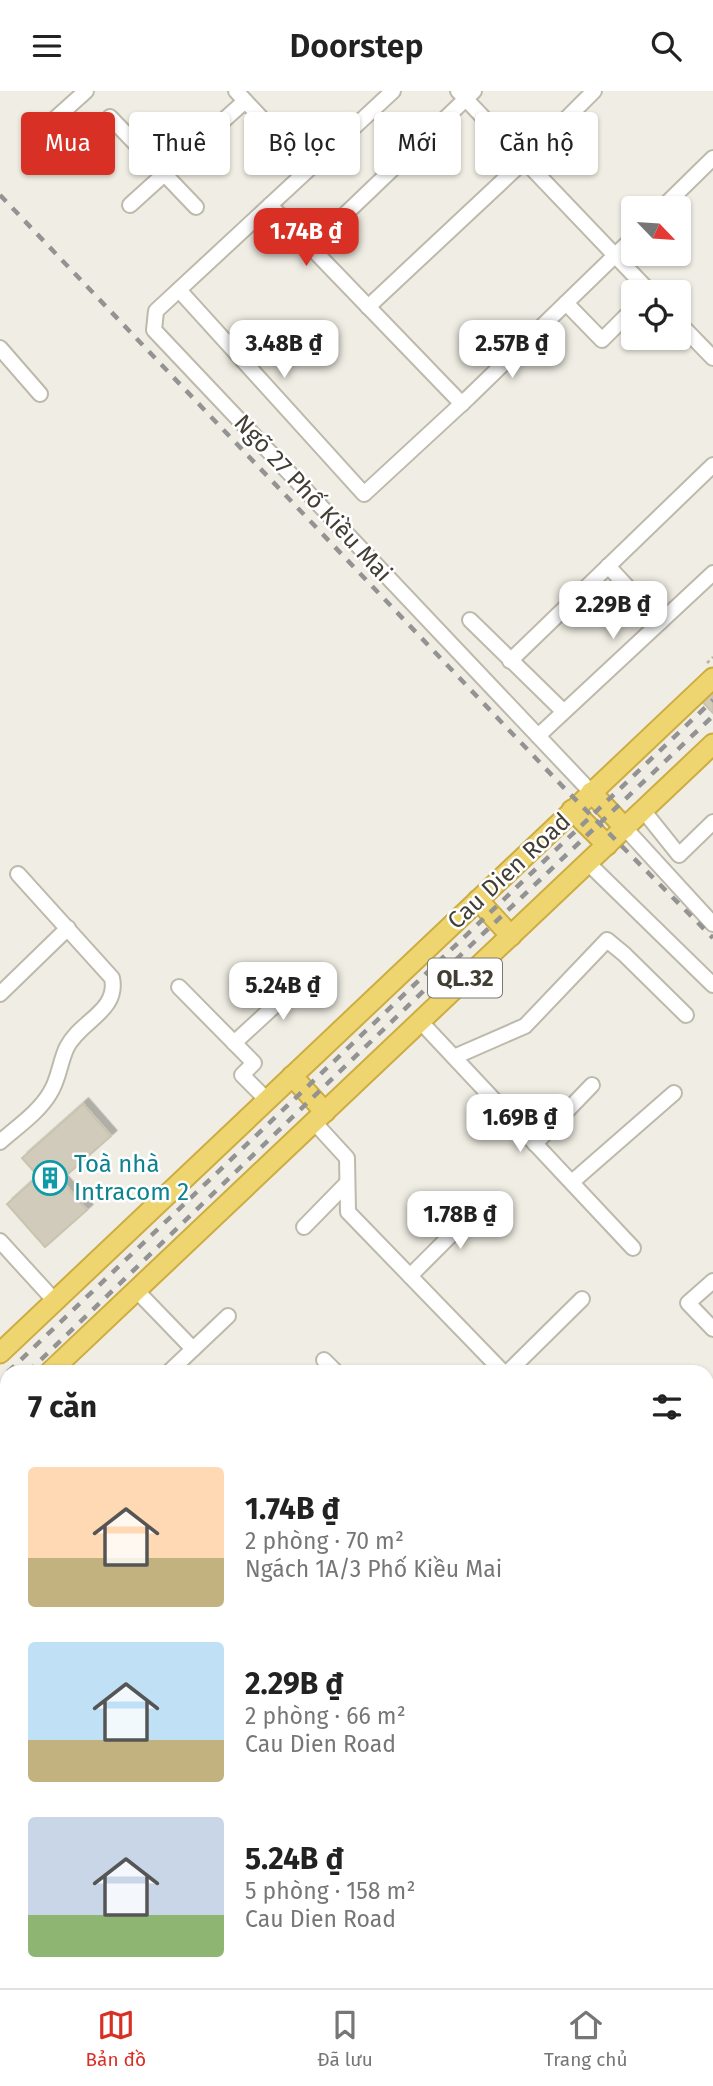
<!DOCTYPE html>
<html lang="vi">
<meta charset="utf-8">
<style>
body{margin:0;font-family:"Fira Sans",sans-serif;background:#f6f6f6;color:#222;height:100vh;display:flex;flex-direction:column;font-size:26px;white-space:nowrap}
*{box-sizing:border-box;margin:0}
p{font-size:23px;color:#767676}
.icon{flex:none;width:38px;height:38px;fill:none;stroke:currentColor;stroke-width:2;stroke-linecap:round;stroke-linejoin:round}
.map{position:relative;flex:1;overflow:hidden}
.details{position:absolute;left:0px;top:1274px;width:714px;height:623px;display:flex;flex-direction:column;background:#fff;border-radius:21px 21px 0 0;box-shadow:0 2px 5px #0004}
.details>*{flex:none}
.hud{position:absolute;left:21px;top:21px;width:672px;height:63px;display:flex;gap:14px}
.needle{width:46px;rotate:115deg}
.fabs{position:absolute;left:621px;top:105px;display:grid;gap:14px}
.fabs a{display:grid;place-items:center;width:70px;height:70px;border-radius:7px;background:#fff;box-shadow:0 2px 5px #0004;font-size:35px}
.price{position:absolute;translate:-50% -60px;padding:0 16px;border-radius:14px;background:#fff;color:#222;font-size:23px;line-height:46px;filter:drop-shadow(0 2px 4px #0008)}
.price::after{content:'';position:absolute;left:50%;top:42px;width:21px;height:16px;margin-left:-10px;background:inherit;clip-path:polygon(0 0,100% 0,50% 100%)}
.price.active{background:#d93025;color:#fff}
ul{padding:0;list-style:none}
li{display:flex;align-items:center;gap:21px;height:175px;padding:0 28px}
li span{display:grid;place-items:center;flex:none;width:196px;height:140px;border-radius:7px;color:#555}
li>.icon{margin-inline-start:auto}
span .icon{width:84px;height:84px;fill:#fffc;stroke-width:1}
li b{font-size:30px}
h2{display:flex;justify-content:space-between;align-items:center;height:84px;padding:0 28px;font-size:30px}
.pill{padding:0 24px;border-radius:7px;background:#fff;box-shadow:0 2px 5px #0004;font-size:24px;line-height:63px}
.pill.active{background:#d93025;color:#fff}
header{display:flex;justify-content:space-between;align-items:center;height:91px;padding:0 28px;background:#fff;font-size:32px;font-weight:600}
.dock{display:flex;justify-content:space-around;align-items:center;height:98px;border-top:2px solid #e0e0e0;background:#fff;font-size:19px;color:#767676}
.dock a{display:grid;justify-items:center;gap:4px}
.dock .active{color:#d93025}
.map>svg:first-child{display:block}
.green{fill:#c5e1b0}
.building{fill:#d0cbbb;stroke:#cac3af;stroke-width:2;filter:url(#shadow)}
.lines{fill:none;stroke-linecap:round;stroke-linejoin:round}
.minor-casing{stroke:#bdb9ab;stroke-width:18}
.highway-casing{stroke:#cdac41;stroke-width:23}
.path{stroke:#bbb49a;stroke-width:2.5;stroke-dasharray:3.5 3.5;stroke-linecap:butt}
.minor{stroke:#fff;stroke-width:14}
.highway{stroke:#efd570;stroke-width:19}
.rail{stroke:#939393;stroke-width:4.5;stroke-dasharray:9 9;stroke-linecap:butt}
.labels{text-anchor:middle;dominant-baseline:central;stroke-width:5;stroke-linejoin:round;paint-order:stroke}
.shield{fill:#fff;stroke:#7b7872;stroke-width:2}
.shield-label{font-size:23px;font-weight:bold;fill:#423e35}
.street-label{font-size:24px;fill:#423e35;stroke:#fff}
.culture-label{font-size:24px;fill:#0d838f;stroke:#fff;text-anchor:start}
</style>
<header><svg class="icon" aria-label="menu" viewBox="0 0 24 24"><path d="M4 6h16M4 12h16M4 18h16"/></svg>Doorstep<svg class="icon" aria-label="search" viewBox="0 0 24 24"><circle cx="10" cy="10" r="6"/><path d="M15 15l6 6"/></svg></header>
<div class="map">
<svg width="713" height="1897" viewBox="0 0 713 1897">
<defs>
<filter id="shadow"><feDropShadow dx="5.5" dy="-5.5" stdDeviation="0" flood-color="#0004"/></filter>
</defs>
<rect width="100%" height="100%" fill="#f0eee4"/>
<!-- green -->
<polygon class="green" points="713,1719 713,1828 707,1823 707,1725"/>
<!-- building -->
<g class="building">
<polygon points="713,584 713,622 694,602"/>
<polygon points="83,1013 111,1045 61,1089 87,1119 45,1156 7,1113 38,1085 22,1067"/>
</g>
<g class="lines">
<!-- minor casing -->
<g class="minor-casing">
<g id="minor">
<polyline points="236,0 309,78"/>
<polyline points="393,0 156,220 154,239 591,701"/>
<polyline points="458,0 650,201"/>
<polyline points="110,26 196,116"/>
<polyline points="47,35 86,0"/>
<polyline points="130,114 245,10"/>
<polyline points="270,114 462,313"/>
<polyline points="662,117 713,67"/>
<polyline points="311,156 474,0"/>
<polyline points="179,199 364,403 468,307 634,146"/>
<polyline points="566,212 602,249 634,217"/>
<polyline points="368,216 524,70 594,0"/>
<polyline points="679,232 713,267"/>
<polyline points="0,257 40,303"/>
<polyline points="608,475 660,531"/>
<polyline points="470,529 563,620"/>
<polyline points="510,570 713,374"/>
<polyline points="538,645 713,482"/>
<polyline points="643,719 679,764 713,731"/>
<polyline points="625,737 713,833"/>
<polyline points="588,772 713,894"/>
<polyline points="179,896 254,972 242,984 266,1008"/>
<polyline points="0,903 68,837"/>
<polyline points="420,930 633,1157"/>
<polyline points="234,952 308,884"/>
<polyline points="454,966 525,935 607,849 624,863 686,924"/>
<polyline points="314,1031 347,1067 348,1121 503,1281"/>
<path d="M 0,1051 C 17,1036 39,1021 50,1002 C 59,988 60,970 67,956 C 80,930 119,920 112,887 L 18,783"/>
<polyline points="535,1053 592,994"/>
<polyline points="572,1091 674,1002"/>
<polyline points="304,1136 347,1092"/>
<polyline points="0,1150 54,1209"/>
<polyline points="410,1185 485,1110"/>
<polyline points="713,1190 688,1212 713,1238"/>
<polyline points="136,1199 193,1258"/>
<polyline points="324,1269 336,1281"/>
<polyline points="169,1281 228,1225"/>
<polyline points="508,1281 582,1208"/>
<polyline points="707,1446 713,1440"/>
<polyline points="0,1468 7,1476"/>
<polyline points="707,1533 713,1538"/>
<polyline points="0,1584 7,1596"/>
<polyline points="707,1637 713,1631"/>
<polyline points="79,1890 80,1897"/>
<polyline points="250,1890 256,1897"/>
<polyline points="283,1897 290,1890"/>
<polyline points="440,1897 447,1890"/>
<polyline points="705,1897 713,1890"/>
</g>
</g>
<!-- highway casing -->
<g class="highway-casing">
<g id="highway">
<polyline points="591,701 625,737"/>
<polyline points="572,719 607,754"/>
<polyline points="478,809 511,845"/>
<polyline points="292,985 325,1021"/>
<polyline points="0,1262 713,587"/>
<polyline points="50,1281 713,653"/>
<polyline points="0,1331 7,1324"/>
</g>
</g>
<!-- path -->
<polyline class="path" points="707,572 713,566"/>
<!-- minor -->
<use href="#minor" class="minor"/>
<!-- highway -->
<use href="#highway" class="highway"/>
<!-- rail -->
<g class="rail">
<polyline points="0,104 566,699 713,847"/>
<polyline points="8,1281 713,609"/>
<polyline points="28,1281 469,856 713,625"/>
<polyline points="0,1308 7,1301"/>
</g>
</g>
<!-- icons -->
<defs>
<g id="building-ring" transform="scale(1.75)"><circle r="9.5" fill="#fff" stroke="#0f9aa8" stroke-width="1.5"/><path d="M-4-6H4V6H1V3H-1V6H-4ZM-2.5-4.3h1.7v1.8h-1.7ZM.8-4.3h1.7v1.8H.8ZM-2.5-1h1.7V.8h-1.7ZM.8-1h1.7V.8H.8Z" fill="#0f9aa8"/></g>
</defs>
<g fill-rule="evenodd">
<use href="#building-ring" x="50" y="1087"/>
</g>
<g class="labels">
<!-- shield labels -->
<rect class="shield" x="428" y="867.5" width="74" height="39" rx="5"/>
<g class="shield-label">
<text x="465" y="887">QL.32</text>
</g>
<!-- street labels -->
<g class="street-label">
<text transform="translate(313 407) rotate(47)">Ngõ 27 Phố Kiều Mai</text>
<text transform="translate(509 780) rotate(-43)">Cau Dien Road</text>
</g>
<!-- culture labels -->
<g class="culture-label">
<text x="74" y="1073">Toà nhà<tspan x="74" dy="28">Intracom 2</tspan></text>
</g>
</g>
</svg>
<div class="fabs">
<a><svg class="needle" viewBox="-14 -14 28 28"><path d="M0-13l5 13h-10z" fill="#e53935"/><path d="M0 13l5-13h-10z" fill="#767676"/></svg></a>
<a><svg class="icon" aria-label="locate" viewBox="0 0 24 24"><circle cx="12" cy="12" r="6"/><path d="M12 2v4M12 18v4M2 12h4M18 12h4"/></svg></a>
</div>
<b class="price active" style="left:306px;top:177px">1.74B ₫</b>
<b class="price" style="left:284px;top:289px">3.48B ₫</b>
<b class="price" style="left:512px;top:289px">2.57B ₫</b>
<b class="price" style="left:613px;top:550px">2.29B ₫</b>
<b class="price" style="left:283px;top:931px">5.24B ₫</b>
<b class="price" style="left:520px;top:1063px">1.69B ₫</b>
<b class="price" style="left:460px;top:1160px">1.78B ₫</b>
<div class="hud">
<a class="pill active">Mua</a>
<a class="pill">Thuê</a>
<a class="pill">Bộ lọc</a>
<a class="pill">Mới</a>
<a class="pill">Căn hộ</a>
</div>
<section class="details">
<h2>7 căn<svg class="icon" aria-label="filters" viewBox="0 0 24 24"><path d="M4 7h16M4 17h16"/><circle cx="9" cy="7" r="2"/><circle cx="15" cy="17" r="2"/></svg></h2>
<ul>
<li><span style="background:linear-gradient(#ffd9b3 65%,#c2b280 0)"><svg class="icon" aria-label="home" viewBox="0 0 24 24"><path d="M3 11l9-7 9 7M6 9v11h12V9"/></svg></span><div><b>1.74B ₫</b><p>2 phòng · 70 m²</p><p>Ngách 1A/3 Phố Kiều Mai</p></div></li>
<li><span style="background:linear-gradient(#bfe0f5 70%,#c2b280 0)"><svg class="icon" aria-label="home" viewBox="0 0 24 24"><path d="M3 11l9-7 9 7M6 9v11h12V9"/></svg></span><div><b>2.29B ₫</b><p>2 phòng · 66 m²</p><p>Cau Dien Road</p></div></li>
<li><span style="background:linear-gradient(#c9d6e8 70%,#8fb573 0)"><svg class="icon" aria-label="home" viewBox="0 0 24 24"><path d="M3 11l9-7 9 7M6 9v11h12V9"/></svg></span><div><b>5.24B ₫</b><p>5 phòng · 158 m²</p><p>Cau Dien Road</p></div></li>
</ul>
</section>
</div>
<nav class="dock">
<a class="active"><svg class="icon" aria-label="map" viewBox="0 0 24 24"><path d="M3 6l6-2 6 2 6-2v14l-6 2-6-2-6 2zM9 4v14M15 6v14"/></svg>Bản đồ</a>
<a><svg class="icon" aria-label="saved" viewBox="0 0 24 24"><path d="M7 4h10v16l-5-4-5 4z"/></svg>Đã lưu</a>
<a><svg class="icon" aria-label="home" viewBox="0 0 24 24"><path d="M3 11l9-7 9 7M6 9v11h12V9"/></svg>Trang chủ</a>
</nav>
